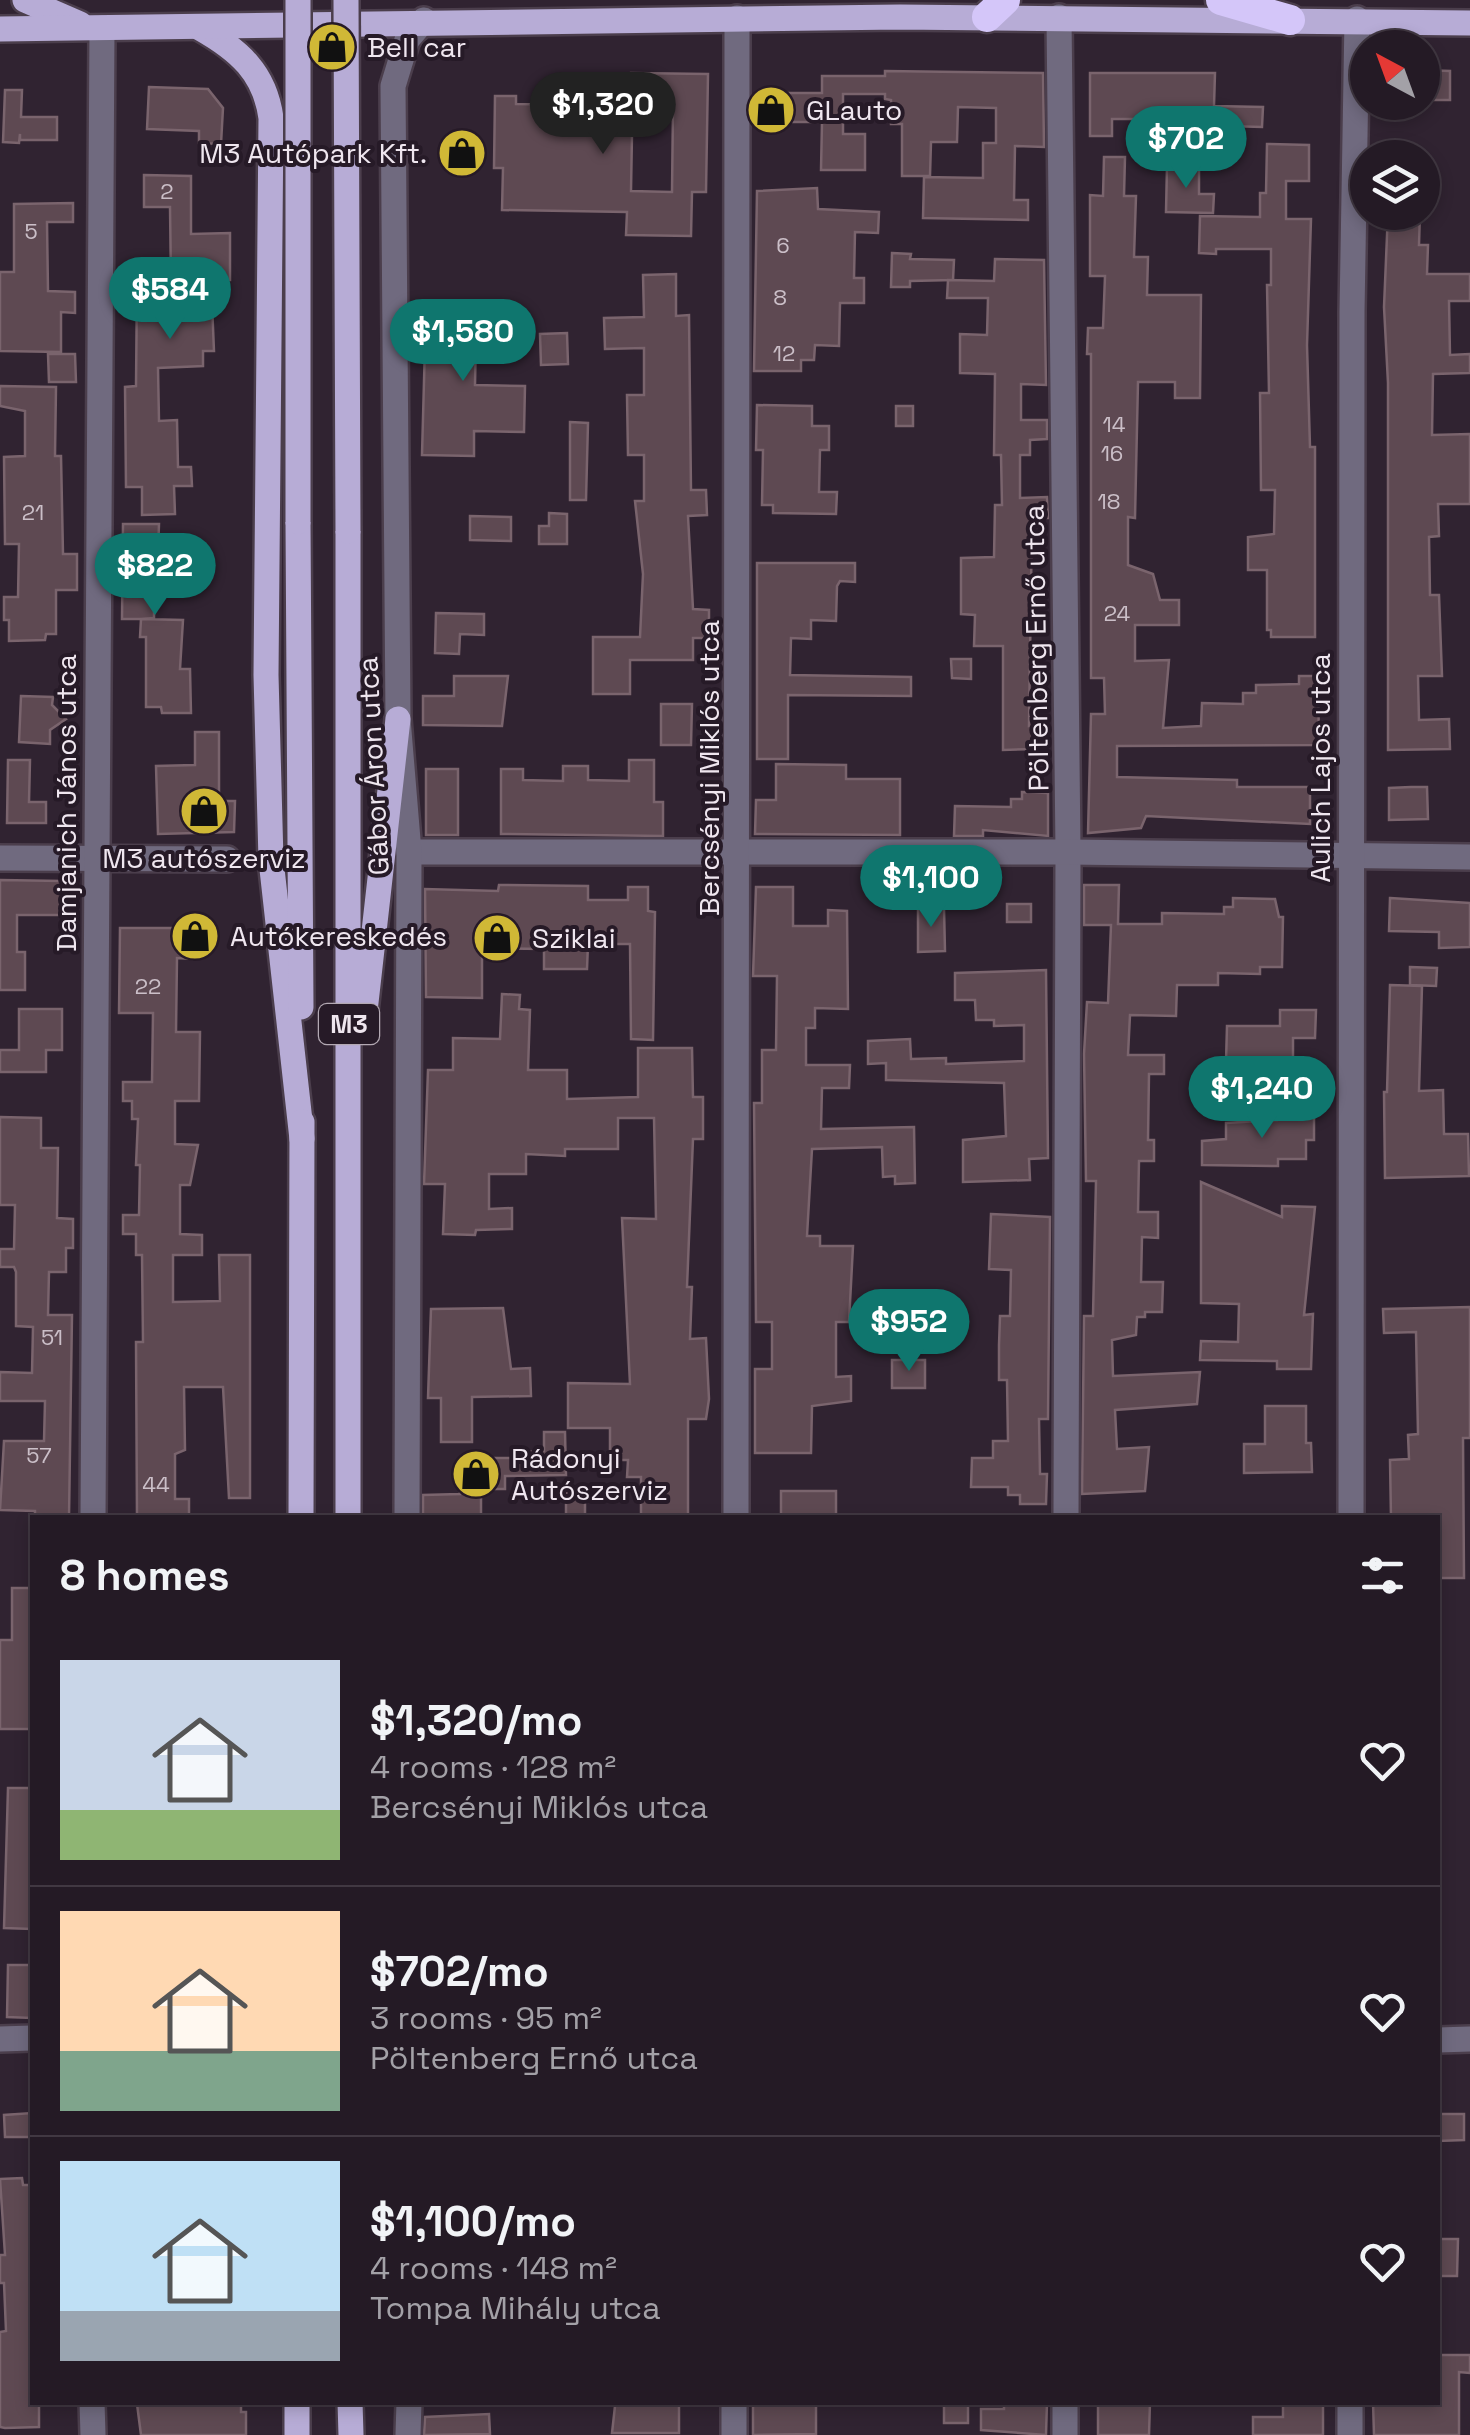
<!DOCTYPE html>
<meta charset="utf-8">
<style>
body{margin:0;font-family:"Space Grotesk",sans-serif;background:#302732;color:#f1f3f6;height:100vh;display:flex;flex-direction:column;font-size:38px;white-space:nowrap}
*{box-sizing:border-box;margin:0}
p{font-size:32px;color:#a3a1a7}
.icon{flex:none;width:55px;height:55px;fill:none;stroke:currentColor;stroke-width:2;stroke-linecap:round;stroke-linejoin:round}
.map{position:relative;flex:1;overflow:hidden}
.drawer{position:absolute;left:30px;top:1515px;width:1410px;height:890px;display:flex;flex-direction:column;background:#241a25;border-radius:0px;box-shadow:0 5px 15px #0003,0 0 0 2px #413842}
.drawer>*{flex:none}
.needle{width:65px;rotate:319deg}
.fabs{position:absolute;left:1350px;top:30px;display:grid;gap:20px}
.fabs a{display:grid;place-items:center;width:90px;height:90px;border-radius:50%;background:#241a25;box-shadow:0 5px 15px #0003,0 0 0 2px #413842;font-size:50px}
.price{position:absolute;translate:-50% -85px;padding:0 22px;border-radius:35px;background:#0f766e;color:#fff;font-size:32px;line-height:65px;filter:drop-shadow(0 2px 5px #0008)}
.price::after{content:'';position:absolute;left:50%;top:60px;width:30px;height:22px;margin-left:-15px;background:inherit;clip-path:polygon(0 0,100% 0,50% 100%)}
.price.active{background:#222;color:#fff}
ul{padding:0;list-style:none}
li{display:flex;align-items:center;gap:30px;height:250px;padding:0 30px}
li+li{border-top:2px solid #413842}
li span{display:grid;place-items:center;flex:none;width:280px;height:200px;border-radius:0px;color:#555}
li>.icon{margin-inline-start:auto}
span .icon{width:120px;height:120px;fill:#fffc;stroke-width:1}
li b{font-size:42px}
h2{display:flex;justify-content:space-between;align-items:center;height:120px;padding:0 30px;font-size:42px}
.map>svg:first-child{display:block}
.building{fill:#5e4952;stroke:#7a646d;stroke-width:2.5}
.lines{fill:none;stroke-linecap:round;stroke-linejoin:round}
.minor-casing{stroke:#4b3e4c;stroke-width:30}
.major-casing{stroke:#4b3e4c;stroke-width:30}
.highway-casing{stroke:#4b3e4c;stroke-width:35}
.minor{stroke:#706a7f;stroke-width:25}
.major{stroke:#b7acd6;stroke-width:25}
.highway{stroke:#d4c6f9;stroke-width:30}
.major-bridge-casing{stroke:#4b3e4c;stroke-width:30;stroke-linecap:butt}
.major-bridge{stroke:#b7acd6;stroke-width:25}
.labels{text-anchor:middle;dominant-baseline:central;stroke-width:8;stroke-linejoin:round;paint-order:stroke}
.number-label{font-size:22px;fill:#cbbfc8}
.shield{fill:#261a27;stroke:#b3a9b3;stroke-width:2.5}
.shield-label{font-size:25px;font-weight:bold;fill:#efe6ef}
.poi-label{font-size:28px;fill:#efe6ef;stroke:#261a27;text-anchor:start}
.street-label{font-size:28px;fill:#efe6ef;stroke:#261a27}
</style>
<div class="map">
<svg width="1470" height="2435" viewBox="0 0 1470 2435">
<rect width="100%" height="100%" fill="#302331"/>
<!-- building -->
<g class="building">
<polygon points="1422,70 1450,71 1450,100 1422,100"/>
<polygon points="885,71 1043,73 1044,147 1015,146 1014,200 1028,200 1028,220 923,218 924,177 983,178 983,143 996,143 996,108 958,107 957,142 931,142 930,176 902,176 902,124 891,124 891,100 885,99 885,94 843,94 843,134 865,134 865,170 821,170 822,122 784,122 785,93 822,93 822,76 885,76"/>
<polygon points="631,73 708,74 706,192 692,192 691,236 626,235 627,212 502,210 503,168 494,168 495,96 516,96 516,104 587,105 586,134 632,134 631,191 672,192 673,107 630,107"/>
<polygon points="1090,73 1215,73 1214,106 1263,107 1262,127 1188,125 1188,119 1112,119 1112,136 1090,136"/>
<polygon points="149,87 208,89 223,108 221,144 199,143 199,131 147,129"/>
<polygon points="5,90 22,90 21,117 57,117 57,140 20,140 20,134 19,143 3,142"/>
<polygon points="1267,144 1309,145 1309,181 1286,181 1286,219 1311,219 1307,345 1310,447 1315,447 1315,637 1271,637 1271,630 1267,630 1267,570 1248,570 1248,537 1274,534 1275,490 1261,490 1260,393 1269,393 1267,285 1271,285 1271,249 1216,249 1216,254 1199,253 1200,216 1260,217 1260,193 1266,193"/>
<polygon points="1104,157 1125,157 1124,196 1136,196 1134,257 1148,257 1147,295 1201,295 1200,398 1175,398 1175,382 1138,382 1135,518 1128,517 1128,565 1153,574 1160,600 1179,600 1179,625 1135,625 1135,661 1169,660 1163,728 1201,726 1202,703 1243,704 1243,693 1256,693 1256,685 1299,684 1299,676 1318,676 1319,745 1117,746 1117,777 1237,780 1237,787 1310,787 1310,824 1146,816 1141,828 1088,833 1091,714 1105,714 1104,678 1091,678 1091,354 1087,354 1088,328 1103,328 1105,276 1090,276 1090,195 1103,196"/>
<polygon points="1167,166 1199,166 1199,194 1214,194 1213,213 1166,212"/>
<polygon points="144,175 191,176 191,234 230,233 230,280 211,280 214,351 203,351 203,366 158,368 159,421 177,420 178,467 191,467 192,486 174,486 175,514 142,515 142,487 126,487 125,387 136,386 137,282 171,282 170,207 144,207"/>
<polygon points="817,188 818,209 879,212 878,233 855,232 854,278 864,278 864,303 840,303 839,346 815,345 814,360 801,360 801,371 754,371 757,191"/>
<polygon points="73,203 73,222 47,222 48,291 75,292 75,313 61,312 61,352 0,351 0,272 14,272 14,204"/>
<polygon points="1388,212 1420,212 1419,245 1428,245 1427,274 1470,274 1470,301 1449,301 1450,355 1470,354 1470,373 1433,374 1432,435 1470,434 1470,504 1438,504 1439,536 1429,537 1430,595 1439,595 1442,676 1418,676 1419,720 1449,719 1450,749 1388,750 1388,383 1384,307"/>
<polygon points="892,253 911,254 910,259 954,260 953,280 910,281 910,287 891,287"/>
<polygon points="995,259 1044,260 1046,385 1021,384 1021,420 1047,420 1047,439 1030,440 1030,455 1020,455 1020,498 1047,497 1048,518 1032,518 1029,726 1034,725 1035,749 1003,750 1003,646 974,646 975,615 961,614 961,558 994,557 995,505 1002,505 1001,455 994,455 995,374 960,373 960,334 987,335 988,298 947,298 948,280 994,281"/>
<polygon points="676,274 676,316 689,315 691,490 706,490 707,515 688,516 693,609 709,610 709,638 693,638 693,660 630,660 630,694 593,694 593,637 640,637 643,574 635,501 644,501 644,455 628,455 627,395 644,395 644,348 605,349 604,318 644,317 643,275"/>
<polygon points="498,307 499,334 476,335 475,385 525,386 524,432 474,431 474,456 422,455 426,308"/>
<polygon points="567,333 568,364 541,365 540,334"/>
<polygon points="48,354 75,354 76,382 49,382"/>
<polygon points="0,386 56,387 55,456 61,456 63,554 77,554 77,590 56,590 56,634 46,634 45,640 9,641 9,620 4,620 4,597 18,597 19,544 5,544 4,457 25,456 25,411 0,406"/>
<polygon points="757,405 812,406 812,426 829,426 829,450 820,450 819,492 837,492 836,514 773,513 773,505 762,505 763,450 756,450"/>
<rect x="896" y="406" width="17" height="20"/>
<polygon points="570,422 588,423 586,500 570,500"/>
<polygon points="549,513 567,514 567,544 539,544 539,526 549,526"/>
<polygon points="470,516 511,517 511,541 470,540"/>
<polygon points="123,524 159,524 158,553 182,554 181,573 154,572 154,618 141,619 183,620 180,669 190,669 191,713 162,713 161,707 146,707 146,637 140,637 141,619 122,619"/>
<polygon points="757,563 855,563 855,582 840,581 837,586 836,621 811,620 811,639 791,638 790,675 911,677 911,696 788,695 788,759 757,759"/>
<polygon points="436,613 484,614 484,635 460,634 459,654 435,653"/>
<polygon points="951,659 971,659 971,679 952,678"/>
<polygon points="454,676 508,676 502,726 423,725 423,696 454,696"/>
<polygon points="21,696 53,697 52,705 66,719 50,730 50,744 19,742"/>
<polygon points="661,704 692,704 691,745 661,745"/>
<polygon points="195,732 219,732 219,801 235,801 234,832 158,834 156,766 195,765"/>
<polygon points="8,760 30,760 29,802 46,802 46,823 7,823"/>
<polygon points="629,760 654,760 654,802 663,802 663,836 501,834 501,769 523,769 523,780 563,781 563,766 588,766 588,780 629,781"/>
<polygon points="776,764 846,765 846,779 900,779 900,835 755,834 756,800 776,800"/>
<rect x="426" y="769" width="32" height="66"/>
<polygon points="1411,787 1427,787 1428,819 1389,820 1389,788"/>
<polygon points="1022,792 1048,793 1048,836 983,830 983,836 954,836 955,806 1011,807 1011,799 1022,799"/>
<polygon points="0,880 62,881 61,915 17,915 17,952 25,952 25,990 0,990"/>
<polygon points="499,885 588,886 588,900 628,900 628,887 648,887 648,911 655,912 653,1040 631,1039 630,944 588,944 587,969 544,969 544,949 482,948 482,998 426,997 425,889 498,891"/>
<polygon points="1084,885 1119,885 1118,924 1162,924 1162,913 1224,914 1224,907 1233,907 1233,898 1275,899 1279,917 1283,917 1282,967 1260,967 1260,974 1218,973 1218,985 1177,985 1176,1016 1130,1015 1128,1055 1164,1055 1164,1074 1149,1074 1148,1140 1154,1140 1154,1161 1139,1161 1138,1212 1158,1212 1158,1238 1142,1237 1141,1282 1163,1282 1162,1312 1145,1312 1145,1317 1137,1317 1136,1335 1112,1340 1113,1376 1200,1372 1197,1404 1115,1410 1117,1449 1149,1447 1145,1491 1082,1494 1084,1316 1093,1316 1096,1181 1086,1181 1084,1054 1087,1002 1108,1003 1111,925 1084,925"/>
<polygon points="756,887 793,887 793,926 828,926 828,910 847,911 848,1009 815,1008 815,1028 806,1028 806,1065 850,1065 849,1088 822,1088 821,1129 914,1127 915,1183 895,1184 895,1176 883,1177 882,1147 812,1149 807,1236 820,1236 820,1246 853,1246 849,1322 836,1322 836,1377 851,1376 851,1401 812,1406 811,1453 755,1453 755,1369 772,1369 772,1322 756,1322 754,1103 762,1103 762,1050 776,1050 777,976 753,976"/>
<polygon points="1390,898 1470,903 1470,947 1439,948 1439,932 1389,931"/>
<rect x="1007" y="904" width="24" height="18"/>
<polygon points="918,908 944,908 945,951 918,952"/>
<polygon points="120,928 192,928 192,959 177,958 176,1032 200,1032 199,1101 175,1101 175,1144 198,1145 190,1185 180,1185 180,1234 202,1235 202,1255 173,1255 173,1302 220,1301 219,1255 250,1255 250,1498 229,1498 223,1387 184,1387 185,1450 175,1454 175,1499 189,1499 189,1518 137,1518 136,1342 143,1342 142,1255 136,1255 136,1234 123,1234 123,1215 139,1215 140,1165 136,1165 138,1119 132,1119 132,1101 123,1101 123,1082 152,1082 153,1013 119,1013"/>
<polygon points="1410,967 1437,968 1436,986 1410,985"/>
<polygon points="1046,970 1048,1158 1029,1159 1030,1180 963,1182 963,1140 1006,1136 1004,1083 886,1080 886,1063 868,1064 868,1041 910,1039 911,1059 946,1058 946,1064 1024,1061 1024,1025 994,1026 994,1020 976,1020 975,1000 955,1000 955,973"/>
<polygon points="1390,985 1422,986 1419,1091 1443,1090 1444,1134 1468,1134 1469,1176 1385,1178 1384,1092 1387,1092"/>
<polygon points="502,994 520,995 519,1009 530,1010 528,1070 567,1070 567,1099 638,1097 638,1048 692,1048 693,1097 703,1097 703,1139 693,1139 687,1287 692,1287 690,1339 706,1338 709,1399 706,1419 688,1419 688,1518 641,1518 641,1477 627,1477 628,1460 610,1460 610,1428 568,1428 568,1383 630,1384 622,1218 656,1219 654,1118 618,1118 618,1149 565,1149 565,1156 526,1154 526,1174 489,1174 489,1209 512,1208 512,1229 476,1230 475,1235 443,1234 445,1184 424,1184 428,1070 453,1070 453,1038 500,1039"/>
<polygon points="19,1009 62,1009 62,1050 46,1050 46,1072 0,1072 0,1050 19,1050"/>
<polygon points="1280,1010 1316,1010 1315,1038 1293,1038 1293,1074 1254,1073 1254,1062 1226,1062 1227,1026 1280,1026"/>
<polygon points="1277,1110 1314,1110 1314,1140 1306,1140 1306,1159 1278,1159 1278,1166 1202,1165 1202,1141 1226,1139 1226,1123 1277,1120"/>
<polygon points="0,1117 41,1118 41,1148 58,1148 57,1218 73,1219 73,1248 66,1248 66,1272 49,1272 48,1315 72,1315 69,1518 35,1518 35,1511 0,1510 4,1441 44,1441 45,1401 0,1401 0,1372 32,1373 33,1327 16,1326 16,1272 14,1267 0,1267 0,1249 14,1249 15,1205 0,1205"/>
<polygon points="1201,1182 1282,1217 1282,1206 1315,1207 1304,1315 1313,1314 1311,1369 1277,1369 1277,1361 1200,1360 1201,1341 1238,1342 1239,1304 1201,1303"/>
<polygon points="991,1214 1050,1217 1048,1419 1039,1419 1040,1474 1047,1474 1046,1504 1020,1504 1020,1495 1008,1495 1008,1487 971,1487 972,1458 993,1458 993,1441 1008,1441 1007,1380 999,1380 999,1345 1000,1316 1010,1316 1011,1270 989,1269"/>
<polygon points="1470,1307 1470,1438 1463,1438 1464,1578 1438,1578 1438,1518 1391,1518 1390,1460 1409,1459 1408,1435 1418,1434 1416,1332 1384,1333 1383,1309"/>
<polygon points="503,1308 511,1369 530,1368 531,1396 472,1397 472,1442 441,1442 441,1398 428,1398 431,1309"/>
<rect x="892" y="1360" width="33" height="28"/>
<polygon points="1265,1406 1306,1406 1306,1443 1311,1443 1312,1472 1244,1473 1244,1444 1265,1444"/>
<polygon points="544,1432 565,1432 566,1475 505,1476 505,1489 481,1489 481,1518 423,1518 423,1495 460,1494 460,1458 520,1458 520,1452 544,1451"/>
<rect x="566" y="1489" width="19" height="29"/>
<rect x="781" y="1491" width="55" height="27"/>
<polygon points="12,1588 32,1588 32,1729 0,1729 0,1640 12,1640"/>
<polygon points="8,1788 32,1788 32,1929 4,1928"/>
<polygon points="8,1965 32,1965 32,2018 7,2017"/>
<polygon points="32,2113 32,2137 5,2137 4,2115"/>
<polygon points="1438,2114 1464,2114 1464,2140 1438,2141"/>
<polygon points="22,2178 23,2185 32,2185 32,2402 39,2402 39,2427 5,2428 0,2427 0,2332 6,2331 4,2283 0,2283 0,2255 5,2255 0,2179"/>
<polygon points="1438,2239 1458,2239 1457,2276 1438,2276"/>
<polygon points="1438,2355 1470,2355 1470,2373 1459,2372 1459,2435 1374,2435 1373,2402 1438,2402"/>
<polygon points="628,2402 679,2402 679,2433 612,2433 615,2406"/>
<polygon points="753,2402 816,2402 816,2434 753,2435"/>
<rect x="944" y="2402" width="24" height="21"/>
<polygon points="1004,2402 1047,2402 1046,2435 981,2430 981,2409 1004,2409"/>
<polygon points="1132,2402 1150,2402 1149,2435 1098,2435 1098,2406"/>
<polygon points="137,2404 241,2405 241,2412 246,2412 246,2435 141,2435"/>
<polygon points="1283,2405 1323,2405 1323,2435 1253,2435 1253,2417 1283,2417"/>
<polygon points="489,2414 490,2434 424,2435 425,2417"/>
</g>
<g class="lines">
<!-- minor casing -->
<g class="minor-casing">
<g id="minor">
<polyline points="1059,17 1068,852 1066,1518"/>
<polyline points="409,852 1068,852 1470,857"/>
<polyline points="0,858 227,859"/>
<polyline points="93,1518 102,28"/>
<polyline points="407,1518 409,852 398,719 393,86 407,40 424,20"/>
<polyline points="736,1518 737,18"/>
<polyline points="1351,1518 1352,312 1357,19"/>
<polyline points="0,2039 32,2038"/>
<polyline points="1438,2040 1470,2039"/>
<polyline points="92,2402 93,2435"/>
<polyline points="408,2435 409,2402"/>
<polyline points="734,2435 734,2402"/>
<polyline points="1065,2435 1065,2402"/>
<polyline points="1350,2435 1350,2402"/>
</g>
</g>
<!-- major casing -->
<g class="major-casing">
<g id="major">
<polyline points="25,0 80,24"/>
<path d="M 200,28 C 239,50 265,73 271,118 L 266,675 L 271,860 L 302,1139"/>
<polyline points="0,29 900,17 1470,23"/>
<polyline points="298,522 301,1007"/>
<polyline points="363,1029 398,719"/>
<polyline points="301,1518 302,1122"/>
<polyline points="348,1518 348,531"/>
<polyline points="350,2402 351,2435"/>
<polyline points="297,2435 297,2402"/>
</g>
</g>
<!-- highway casing -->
<g class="highway-casing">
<g id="highway">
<polyline points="1221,0 1290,20"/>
<polyline points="987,17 1005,0"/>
</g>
</g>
<!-- minor -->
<use href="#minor" class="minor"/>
<!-- major -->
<use href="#major" class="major"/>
<!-- highway -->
<use href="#highway" class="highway"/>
<!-- major-bridge casing -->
<g class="major-bridge-casing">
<g id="major-bridge">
<polyline points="298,0 298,522"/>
<polyline points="346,0 348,531"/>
</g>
</g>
<!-- major-bridge -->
<use href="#major-bridge" class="major-bridge"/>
</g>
<!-- icons -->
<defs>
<g id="shop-disc" transform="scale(2.5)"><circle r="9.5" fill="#d0b836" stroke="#261a27"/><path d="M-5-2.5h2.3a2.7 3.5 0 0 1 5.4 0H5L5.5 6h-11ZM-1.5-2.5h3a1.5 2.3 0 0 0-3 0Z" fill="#111"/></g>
</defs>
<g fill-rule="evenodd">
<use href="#shop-disc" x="332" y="47"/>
<use href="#shop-disc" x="771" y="110"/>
<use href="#shop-disc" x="462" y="153"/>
<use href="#shop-disc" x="204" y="811"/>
<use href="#shop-disc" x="195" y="936"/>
<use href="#shop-disc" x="497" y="938"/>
<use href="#shop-disc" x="476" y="1474"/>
</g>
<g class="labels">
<!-- number labels -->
<g class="number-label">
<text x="167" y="191">2</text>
<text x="31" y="231">5</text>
<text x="783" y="245">6</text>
<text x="780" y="297">8</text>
<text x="784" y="353">12</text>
<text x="1114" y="424">14</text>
<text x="1112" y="453">16</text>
<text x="1109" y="501">18</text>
<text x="33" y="512">21</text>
<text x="1117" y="613">24</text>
<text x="148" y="986">22</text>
<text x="52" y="1337">51</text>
<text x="39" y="1455">57</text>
<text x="156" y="1484">44</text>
</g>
<!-- shield labels -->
<rect class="shield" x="319" y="1004" width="60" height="40" rx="8"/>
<g class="shield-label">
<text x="349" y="1024">M3</text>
</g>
<!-- poi labels -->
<g class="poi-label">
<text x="367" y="47">Bell car</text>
<text x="806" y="110">GLauto</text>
<text x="427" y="153" text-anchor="end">M3 Autópark Kft.</text>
<text x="204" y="858" text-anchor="middle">M3 autószerviz</text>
<text x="230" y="936">Autókereskedés</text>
<text x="532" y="938">Sziklai</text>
<text x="511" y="1458">Rádonyi<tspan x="511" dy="32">Autószerviz</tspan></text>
</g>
<!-- street labels -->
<g class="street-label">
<text transform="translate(1036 648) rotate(-91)">Pöltenberg Ernő utca</text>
<text transform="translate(373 766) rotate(-93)">Gábor Áron utca</text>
<text transform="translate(709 768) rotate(-90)">Bercsényi Miklós utca</text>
<text transform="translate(1320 768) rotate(-90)">Aulich Lajos utca</text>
<text transform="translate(66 803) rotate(-90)">Damjanich János utca</text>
</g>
</g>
</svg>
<div class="fabs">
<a><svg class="needle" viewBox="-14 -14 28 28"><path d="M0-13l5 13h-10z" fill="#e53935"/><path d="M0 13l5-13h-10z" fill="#a3a1a7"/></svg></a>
<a><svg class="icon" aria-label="layers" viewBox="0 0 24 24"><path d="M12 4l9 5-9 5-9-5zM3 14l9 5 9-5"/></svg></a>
</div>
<b class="price active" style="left:603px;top:157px">$1,320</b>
<b class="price" style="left:1186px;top:191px">$702</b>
<b class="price" style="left:170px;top:342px">$584</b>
<b class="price" style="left:463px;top:384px">$1,580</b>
<b class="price" style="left:155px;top:618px">$822</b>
<b class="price" style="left:931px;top:930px">$1,100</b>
<b class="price" style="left:1262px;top:1141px">$1,240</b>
<b class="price" style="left:909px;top:1374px">$952</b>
<section class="drawer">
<h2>8 homes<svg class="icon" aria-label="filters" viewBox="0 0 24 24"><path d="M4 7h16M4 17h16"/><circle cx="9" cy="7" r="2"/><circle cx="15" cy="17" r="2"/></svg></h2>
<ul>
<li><span style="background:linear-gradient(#c9d6e8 75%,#8fb573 0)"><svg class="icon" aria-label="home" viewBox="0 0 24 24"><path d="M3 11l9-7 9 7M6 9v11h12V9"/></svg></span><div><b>$1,320/mo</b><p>4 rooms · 128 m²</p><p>Bercsényi Miklós utca</p></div><svg class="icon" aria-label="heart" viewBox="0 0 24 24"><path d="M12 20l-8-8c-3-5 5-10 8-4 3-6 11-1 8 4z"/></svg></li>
<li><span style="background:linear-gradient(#ffd9b3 70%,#7fa58c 0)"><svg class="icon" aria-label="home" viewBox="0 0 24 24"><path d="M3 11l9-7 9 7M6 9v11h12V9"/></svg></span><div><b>$702/mo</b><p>3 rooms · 95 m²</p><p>Pöltenberg Ernő utca</p></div><svg class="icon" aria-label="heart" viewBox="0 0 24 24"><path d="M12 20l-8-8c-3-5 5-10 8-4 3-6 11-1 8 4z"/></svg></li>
<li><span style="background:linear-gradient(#bfe0f5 75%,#9aa5b1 0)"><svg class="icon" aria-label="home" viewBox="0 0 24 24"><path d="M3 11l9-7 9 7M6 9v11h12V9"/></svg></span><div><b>$1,100/mo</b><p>4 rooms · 148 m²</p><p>Tompa Mihály utca</p></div><svg class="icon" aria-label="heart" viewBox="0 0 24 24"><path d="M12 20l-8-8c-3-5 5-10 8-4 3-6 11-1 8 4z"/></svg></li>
</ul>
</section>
</div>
